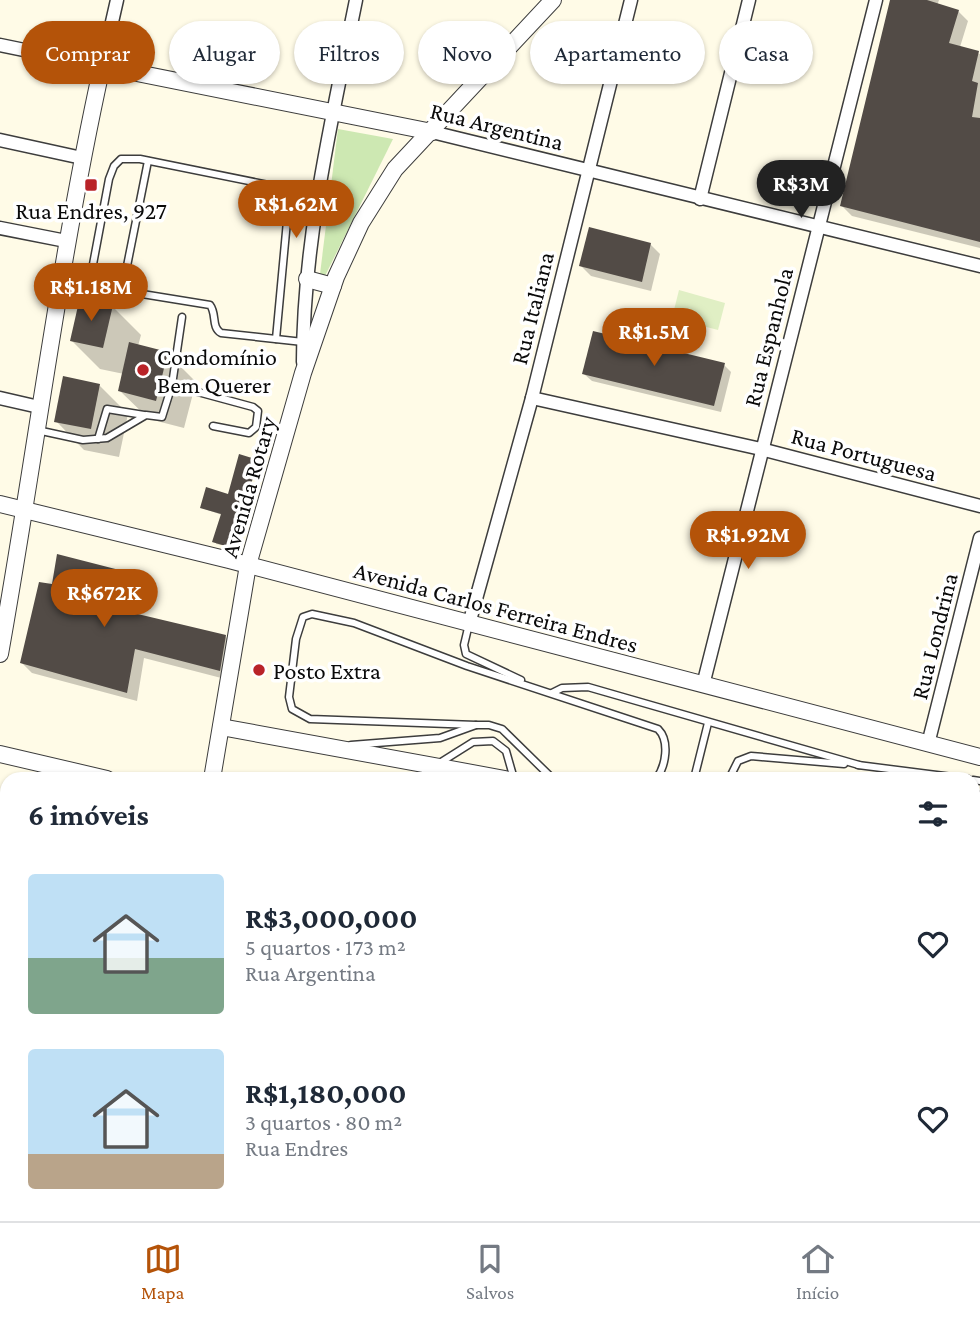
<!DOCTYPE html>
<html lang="pt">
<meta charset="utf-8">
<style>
body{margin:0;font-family:"Crimson Pro",serif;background:#f6f6f7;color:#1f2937;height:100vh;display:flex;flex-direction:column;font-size:26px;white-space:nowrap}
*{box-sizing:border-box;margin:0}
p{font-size:23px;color:#747a83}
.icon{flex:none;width:38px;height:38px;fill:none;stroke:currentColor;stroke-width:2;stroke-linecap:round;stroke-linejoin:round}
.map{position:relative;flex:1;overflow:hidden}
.panel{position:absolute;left:0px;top:772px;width:980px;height:450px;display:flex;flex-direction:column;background:#fff;border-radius:21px 21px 0 0;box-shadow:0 2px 5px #0004}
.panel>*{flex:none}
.top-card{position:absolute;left:21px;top:21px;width:938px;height:63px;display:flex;gap:14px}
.price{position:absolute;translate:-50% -60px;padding:0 16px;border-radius:24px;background:#b45309;color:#fff;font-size:23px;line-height:46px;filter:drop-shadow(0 2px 4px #0008)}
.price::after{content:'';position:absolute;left:50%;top:42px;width:21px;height:16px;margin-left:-10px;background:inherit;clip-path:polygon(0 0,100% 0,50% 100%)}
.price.current{background:#222;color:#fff}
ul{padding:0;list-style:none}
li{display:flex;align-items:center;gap:21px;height:175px;padding:0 28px}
li span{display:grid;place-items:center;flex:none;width:196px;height:140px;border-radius:7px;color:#555}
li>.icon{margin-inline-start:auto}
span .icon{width:84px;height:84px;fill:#fffc;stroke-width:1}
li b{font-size:30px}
h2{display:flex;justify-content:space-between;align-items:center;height:84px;padding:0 28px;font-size:30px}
.pill{padding:0 24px;border-radius:32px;background:#fff;box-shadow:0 2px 5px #0004;font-size:24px;line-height:63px}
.pill.current{background:#b45309;color:#fff}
.dock{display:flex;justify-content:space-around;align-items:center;height:98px;border-top:2px solid #e0e1e3;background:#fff;font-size:19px;color:#747a83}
.dock a{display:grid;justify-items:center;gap:4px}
.dock .current{color:#b45309}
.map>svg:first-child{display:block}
.green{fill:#cde8b2}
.pitch{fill:#e0efc4}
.shadow{fill:#0003}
.building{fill:#524b46}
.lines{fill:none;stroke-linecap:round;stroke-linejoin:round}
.service-casing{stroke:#3d3d3d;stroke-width:9}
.minor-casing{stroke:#3d3d3d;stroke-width:15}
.tertiary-casing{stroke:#3d3d3d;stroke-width:18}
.service{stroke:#fff;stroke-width:6}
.minor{stroke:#fff;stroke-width:12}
.tertiary{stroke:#fff;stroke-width:16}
.poi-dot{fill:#b92328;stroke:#fff;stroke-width:2.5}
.labels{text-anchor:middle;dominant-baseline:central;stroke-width:7;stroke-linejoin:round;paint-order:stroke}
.street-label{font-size:24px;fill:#0a0a0a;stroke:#fff}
.poi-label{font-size:24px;fill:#0a0a0a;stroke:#fff;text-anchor:start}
</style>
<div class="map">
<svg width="980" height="1221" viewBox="0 0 980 1221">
<rect width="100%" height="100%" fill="#fffbe7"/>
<!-- green -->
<polygon class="green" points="338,129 393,139 318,290"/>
<!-- pitch -->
<polygon class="pitch" points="679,290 725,303 718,330 672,318"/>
<!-- shadow -->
<g class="shadow">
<polygon points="892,0 939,0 937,6 958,11 968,21 960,47 980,54 980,248 852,216 842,206"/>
<polygon points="650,244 660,254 651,291 591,276 581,266"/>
<polygon points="112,306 141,335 138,346 167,353 196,382 184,428 149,419 120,391 124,374 100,369 72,341"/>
<polygon points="724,365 731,372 721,412 592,381 584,374"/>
<polygon points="100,386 128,414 119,457 84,450 56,421"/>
<polygon points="257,461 235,547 216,544 222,515 202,508 229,496"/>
<polygon points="130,574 140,584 135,616 225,636 235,646 229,680 144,658 137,701 32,673 22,663 53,586"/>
<polygon points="506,1214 931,1214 931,1221 505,1221"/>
</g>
<!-- building -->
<g class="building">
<polygon points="890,0 927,0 959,10 949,43 979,51 972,81 978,83 972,117 980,118 980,242 840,206"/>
<polygon points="589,227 651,243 642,282 579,266"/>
<polygon points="80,297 113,305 103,348 70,341"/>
<polygon points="593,331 725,363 714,406 582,374"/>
<polygon points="129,342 168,352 156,401 118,391"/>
<polygon points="63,376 100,384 91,429 54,422"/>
<polygon points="239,454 258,460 234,545 229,547 212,542 221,514 200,508 206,487 228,494"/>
<polygon points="57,554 131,573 125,611 226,635 220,671 135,649 127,693 20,663 39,582 52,584"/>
</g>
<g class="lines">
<!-- service casing -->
<g class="service-casing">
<g id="service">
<polyline points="122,291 148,161"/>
<polyline points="276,339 290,189"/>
<path d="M 303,342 L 221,333 C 211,327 217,314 210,305 L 99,287 L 93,282 L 91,275 L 109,179 L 114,166 L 121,159 L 140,159 L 318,195"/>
<polyline points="172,385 182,317"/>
<polyline points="37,430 83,440 107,438 146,415 162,417 172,385 253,407 258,411 256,427 249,433 213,426"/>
<polyline points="98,439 107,409 144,415"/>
<polyline points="469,624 464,645 466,654 521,680"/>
<polyline points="552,693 562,688 588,687 859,765"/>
<path d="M 476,725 L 310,719 L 292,709 L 289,697 L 296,639 L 303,617 L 312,614 L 354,623 L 467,666 L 658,729 C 670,741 666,766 656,779"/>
<polyline points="351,745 440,738 476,725 489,725 502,729 553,779"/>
<polyline points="438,764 473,742 493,741 506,751 514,779"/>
<polyline points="858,765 968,779"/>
<polyline points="694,779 708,723"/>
<polyline points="729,779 738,761 751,756 844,764"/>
<polyline points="973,780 980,781"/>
<polyline points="973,792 980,796"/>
<polyline points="973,974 980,967"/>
<polyline points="973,996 980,990"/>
<polyline points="973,1130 980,1139"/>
<polyline points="973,1209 980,1212"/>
<polyline points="440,1214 445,1221"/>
<polyline points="467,1214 470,1221"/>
<polyline points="383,1221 383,1214"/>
<polyline points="405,1221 407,1214"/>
<polyline points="943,1221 948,1214"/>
</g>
</g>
<!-- minor casing -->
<g class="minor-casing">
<g id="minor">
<polyline points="0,45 102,66 117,0"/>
<polyline points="432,132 980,266"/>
<polyline points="0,140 82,158"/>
<polyline points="700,199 749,0"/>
<polyline points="0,228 66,241"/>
<path d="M 303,362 C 303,241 332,119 356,0"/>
<polyline points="0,398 39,407"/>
<polyline points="532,398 761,449 980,506"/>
<polyline points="469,624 532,398 631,0"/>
<polyline points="703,685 876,0"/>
<polyline points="928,744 980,538"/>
<polyline points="0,991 7,993"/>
<polyline points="143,1221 144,1214"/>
</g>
</g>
<!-- tertiary casing -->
<g class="tertiary-casing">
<g id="tertiary">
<polyline points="307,279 333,286"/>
<polyline points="0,504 229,560 980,757"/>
<path d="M 0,654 C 35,458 59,261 102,66 L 432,132"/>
<polyline points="221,727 505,779"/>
<polyline points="0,754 107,779"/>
<polyline points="212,779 248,565 303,373 336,277 361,223 395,169 553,0"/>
<polyline points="980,1036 976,1051 980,1075"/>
<polyline points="973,1085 980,1090"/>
</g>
</g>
<!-- service -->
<use href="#service" class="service"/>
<!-- minor -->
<use href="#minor" class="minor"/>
<!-- tertiary -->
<use href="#tertiary" class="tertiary"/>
</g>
<!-- markers -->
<g class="poi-dot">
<rect x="84" y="178" width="14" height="14" rx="3.5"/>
<circle cx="143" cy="370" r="7"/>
<circle cx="259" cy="670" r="7"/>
</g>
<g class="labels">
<!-- street labels -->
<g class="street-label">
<text transform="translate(497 126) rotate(14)">Rua Argentina</text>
<text transform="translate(532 308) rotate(-76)">Rua Italiana</text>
<text transform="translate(768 337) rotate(-76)">Rua Espanhola</text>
<text transform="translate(864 454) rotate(15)">Rua Portuguesa</text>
<text transform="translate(248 487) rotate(-74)">Avenida Rotary</text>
<text transform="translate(496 607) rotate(15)">Avenida Carlos Ferreira Endres</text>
<text transform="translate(934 636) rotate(-76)">Rua Londrina</text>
</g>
<!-- poi labels -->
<g class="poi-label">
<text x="91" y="210" text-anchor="middle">Rua Endres, 927</text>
<text x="157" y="356">Condomínio<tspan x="157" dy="28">Bem Querer</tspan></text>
<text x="273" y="670">Posto Extra</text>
</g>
</g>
</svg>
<b class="price current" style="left:801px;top:220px">R$3M</b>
<b class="price" style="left:296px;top:240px">R$1.62M</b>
<b class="price" style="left:91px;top:323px">R$1.18M</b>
<b class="price" style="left:654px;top:368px">R$1.5M</b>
<b class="price" style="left:748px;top:571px">R$1.92M</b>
<b class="price" style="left:104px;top:629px">R$672K</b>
<div class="top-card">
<a class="pill current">Comprar</a>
<a class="pill">Alugar</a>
<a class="pill">Filtros</a>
<a class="pill">Novo</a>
<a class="pill">Apartamento</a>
<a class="pill">Casa</a>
</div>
<section class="panel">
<h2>6 imóveis<svg class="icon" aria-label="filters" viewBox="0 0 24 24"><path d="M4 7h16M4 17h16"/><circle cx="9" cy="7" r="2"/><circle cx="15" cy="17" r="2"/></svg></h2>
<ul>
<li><span style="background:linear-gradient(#bfe0f5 60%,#7fa58c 0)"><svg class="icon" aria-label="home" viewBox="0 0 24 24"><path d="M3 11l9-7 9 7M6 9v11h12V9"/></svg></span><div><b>R$3,000,000</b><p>5 quartos · 173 m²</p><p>Rua Argentina</p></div><svg class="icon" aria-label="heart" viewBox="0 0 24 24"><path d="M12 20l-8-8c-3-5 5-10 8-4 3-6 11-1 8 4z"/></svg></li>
<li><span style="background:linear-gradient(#bfe0f5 75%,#b9a48a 0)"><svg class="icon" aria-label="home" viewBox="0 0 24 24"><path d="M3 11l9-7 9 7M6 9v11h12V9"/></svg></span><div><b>R$1,180,000</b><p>3 quartos · 80 m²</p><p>Rua Endres</p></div><svg class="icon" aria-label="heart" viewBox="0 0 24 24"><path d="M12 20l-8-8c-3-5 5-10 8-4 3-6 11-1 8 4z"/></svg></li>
</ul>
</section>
</div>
<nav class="dock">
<a class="current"><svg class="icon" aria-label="map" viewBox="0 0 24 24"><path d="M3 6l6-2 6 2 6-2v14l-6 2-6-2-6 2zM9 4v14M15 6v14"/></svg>Mapa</a>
<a><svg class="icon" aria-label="saved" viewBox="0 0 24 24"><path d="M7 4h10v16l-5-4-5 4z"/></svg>Salvos</a>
<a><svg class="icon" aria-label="home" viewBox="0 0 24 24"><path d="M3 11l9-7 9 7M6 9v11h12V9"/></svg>Início</a>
</nav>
